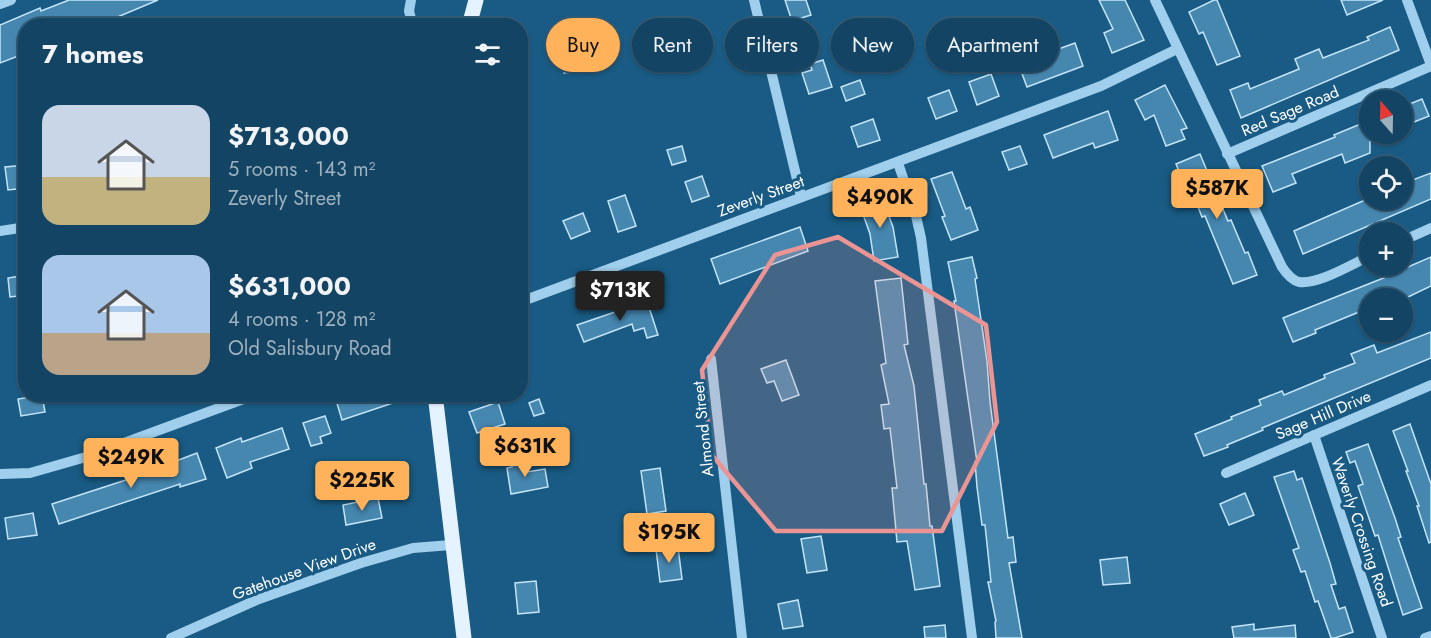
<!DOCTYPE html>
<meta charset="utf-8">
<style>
body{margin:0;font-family:Jost,sans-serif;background:#204e6c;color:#f1f3f6;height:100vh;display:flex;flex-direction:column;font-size:22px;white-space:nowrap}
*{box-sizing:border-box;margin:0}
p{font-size:20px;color:#9db0be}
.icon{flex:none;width:33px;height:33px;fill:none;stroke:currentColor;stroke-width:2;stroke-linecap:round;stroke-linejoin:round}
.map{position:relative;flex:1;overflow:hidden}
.sheet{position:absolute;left:18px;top:18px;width:510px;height:384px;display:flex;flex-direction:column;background:#134463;border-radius:24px;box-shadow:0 2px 4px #0004,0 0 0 2px #325c78}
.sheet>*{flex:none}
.hud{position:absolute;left:546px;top:18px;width:570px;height:54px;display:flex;gap:12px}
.needle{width:39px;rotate:340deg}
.controls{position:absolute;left:1359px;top:90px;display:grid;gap:12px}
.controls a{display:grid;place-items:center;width:54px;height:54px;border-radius:50%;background:#134463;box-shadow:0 2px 4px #0004,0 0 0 2px #325c78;font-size:30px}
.price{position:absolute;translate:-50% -51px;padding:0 14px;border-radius:6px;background:#ffb25a;color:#111;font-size:20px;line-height:39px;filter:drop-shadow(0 2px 3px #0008)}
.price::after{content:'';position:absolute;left:50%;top:36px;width:18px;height:14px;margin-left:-9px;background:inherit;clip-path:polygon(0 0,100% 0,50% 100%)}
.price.current{background:#222;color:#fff}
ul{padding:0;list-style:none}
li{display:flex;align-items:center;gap:18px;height:150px;padding:0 24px}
li span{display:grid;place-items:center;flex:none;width:168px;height:120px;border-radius:18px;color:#555}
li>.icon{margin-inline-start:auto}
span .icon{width:72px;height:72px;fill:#fffc;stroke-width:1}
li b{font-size:26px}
h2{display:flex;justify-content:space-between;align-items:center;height:72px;padding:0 24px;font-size:26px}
.chip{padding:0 21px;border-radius:27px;background:#134463;box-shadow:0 2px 4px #0004,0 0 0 2px #325c78;font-size:21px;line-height:54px}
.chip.current{background:#ffb25a;color:#111}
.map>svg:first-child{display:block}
.building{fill:#4687b0;stroke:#c4e5f9;stroke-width:1.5}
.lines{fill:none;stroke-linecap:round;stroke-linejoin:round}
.minor{stroke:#9fcfec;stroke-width:10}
.major{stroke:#e4f3ff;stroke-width:15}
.marked{fill:#ea9494;fill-opacity:0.2;stroke:#ea9494;stroke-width:4.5;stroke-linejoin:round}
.labels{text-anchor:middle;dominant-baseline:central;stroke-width:6;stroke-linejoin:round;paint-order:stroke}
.street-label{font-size:16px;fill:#fff;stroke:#195b84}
</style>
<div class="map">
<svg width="1431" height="638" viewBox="0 0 1431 638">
<rect width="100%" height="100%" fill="#195b84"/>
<!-- building -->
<g class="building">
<polygon points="69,0 158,0 96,26 26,26 26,53 0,63 0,25 40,8 41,11"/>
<polygon points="785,0 806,0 811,15 792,21"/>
<polygon points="1099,0 1125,0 1144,40 1112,53 1104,33 1113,29"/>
<polygon points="1214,0 1217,0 1240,56 1217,65 1203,32 1199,34 1189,12"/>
<polygon points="1341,0 1383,0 1347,15"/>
<polygon points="1390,27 1399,50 1241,118 1230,90 1248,83 1250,89 1299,69 1295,59 1319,49 1323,58 1369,40 1367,37"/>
<polygon points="1075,43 1083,66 1027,87 1015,55 1038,46 1042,55"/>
<polygon points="585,60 586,71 564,73 563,61"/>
<polygon points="823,60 832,87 809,94 802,73 812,70 810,64"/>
<polygon points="991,74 999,96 977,105 969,82"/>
<polygon points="860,80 865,94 846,101 841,87"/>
<polygon points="1165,85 1187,128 1181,130 1185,139 1166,146 1154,115 1145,120 1135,100"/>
<polygon points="949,90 957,111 936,119 928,98"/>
<polygon points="1422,99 1429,116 1409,124 1402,107"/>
<polygon points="1108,111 1118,140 1095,148 1093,143 1053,158 1044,135"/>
<polygon points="873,119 880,140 858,147 851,127"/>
<polygon points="1370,120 1370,153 1345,163 1342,154 1292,174 1296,183 1273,192 1262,166 1335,137 1334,135"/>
<polygon points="682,146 686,161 672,165 667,150"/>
<polygon points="1020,146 1027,164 1009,170 1002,152"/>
<polygon points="1200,154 1228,221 1231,220 1245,253 1248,252 1257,275 1233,284 1205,216 1202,217 1187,179 1183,181 1176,164"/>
<polygon points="26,165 26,188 8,190 5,167"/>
<polygon points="952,172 966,209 970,207 978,230 951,240 942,217 945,216 931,179"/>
<polygon points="1431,173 1431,199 1303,254 1294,231 1365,200 1402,200 1402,184"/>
<polygon points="702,176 709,196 692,202 685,182"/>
<polygon points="625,195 636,226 618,232 608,201"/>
<polygon points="881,195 893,227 898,257 874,261 870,234 859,203"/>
<polygon points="583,213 590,231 571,239 563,221"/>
<polygon points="800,227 808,251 720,284 711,259"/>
<polygon points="972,257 977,278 975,279 987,361 990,402 1008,538 1013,537 1016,562 1009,563 1022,638 996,638 995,622 996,621 988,582 991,582 985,525 982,525 977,487 975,462 977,462 954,301 956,301 948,262"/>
<polygon points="1431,257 1431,286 1406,298 1370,298 1370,312 1361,316 1359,312 1315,330 1316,333 1293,342 1283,318 1386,277 1384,272 1407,263 1408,267"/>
<polygon points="26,275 26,295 10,297 8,278"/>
<polygon points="901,278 908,344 904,345 914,386 924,484 926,484 930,526 932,526 940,586 915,590 907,541 897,542 892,488 897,488 890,428 884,429 881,405 889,404 881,365 886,363 875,281"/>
<polygon points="647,301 658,335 647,338 644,328 634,331 632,324 584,342 577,325"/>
<polygon points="1431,332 1431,358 1262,428 1263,430 1227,445 1228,447 1204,456 1195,434 1232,419 1231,417 1261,405 1259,400 1282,391 1284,395 1325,378 1324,375 1355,363 1351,354 1374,345 1377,353"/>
<polygon points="786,360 799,395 782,401 774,381 767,383 761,369"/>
<polygon points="352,394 411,394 411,397 342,420 336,400"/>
<polygon points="42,395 45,412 21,416 18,399"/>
<polygon points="539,399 544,413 534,416 529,403"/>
<polygon points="498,402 505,424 477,433 469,412"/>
<polygon points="325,416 331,433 320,437 322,443 311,446 303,423"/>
<polygon points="1410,424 1431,484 1431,542 1429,543 1417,506 1419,506 1406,471 1408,471 1393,431"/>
<polygon points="282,428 289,449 250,462 252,468 227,478 216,448 241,438 242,442"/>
<polygon points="1368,444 1395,518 1401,537 1398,538 1422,608 1403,615 1378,535 1375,536 1358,486 1363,484 1355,461 1350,463 1346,452"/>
<polygon points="197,453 206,479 180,487 180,484 59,524 52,504 129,479"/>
<polygon points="525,458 527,472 545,469 548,487 511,494 507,468 512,467 511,461"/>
<polygon points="660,468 666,511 647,514 641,471"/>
<polygon points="1294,471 1297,480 1302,478 1330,563 1336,584 1331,585 1339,609 1345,607 1353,632 1335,638 1331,638 1318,601 1315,602 1305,571 1301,572 1293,550 1299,548 1274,477"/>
<polygon points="1245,493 1254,515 1229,525 1220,504"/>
<polygon points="378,498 382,518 346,525 343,505"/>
<polygon points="33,513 37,535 8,539 5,518"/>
<polygon points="821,536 827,570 807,573 801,539"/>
<polygon points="678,547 682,579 660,582 656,549"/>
<polygon points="1127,557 1130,583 1103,585 1100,560"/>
<polygon points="536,581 539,612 518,614 515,583"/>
<polygon points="798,600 803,626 783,629 778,604"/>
<polygon points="1254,624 1254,630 1295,625 1296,638 1234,638 1232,627"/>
<polygon points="945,625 946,638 925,638 924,627"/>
</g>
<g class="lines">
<!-- minor -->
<g class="minor">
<polyline points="411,0 409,11 413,26"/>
<polyline points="754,0 801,196"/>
<path d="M 1155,0 L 1282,267 C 1286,273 1291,280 1299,282 C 1318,285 1352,264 1370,256"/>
<polyline points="1407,0 1431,65"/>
<polyline points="0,4 11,0"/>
<polyline points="1227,154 1431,66"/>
<polyline points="898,163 916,216 921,238 972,638"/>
<polyline points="0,231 26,227"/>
<polyline points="1402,241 1431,228"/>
<polyline points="520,302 1101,86 1177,49"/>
<polyline points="711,359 742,638"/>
<polyline points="1314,435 1382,638"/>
<polyline points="1226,473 1431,385"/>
<polyline points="0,474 30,473 86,457 257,394"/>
<polyline points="171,638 259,599 361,563 413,548 451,545"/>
<polyline points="1425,638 1431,636"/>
</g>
<!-- major -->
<g class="major">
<polyline points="469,26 476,0"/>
<polyline points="435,394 464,638"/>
</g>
</g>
<!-- marked area -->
<path class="marked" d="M 838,237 L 986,325 L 997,422 L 942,531 L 776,531 L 711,454 L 702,370 L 775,255 Z"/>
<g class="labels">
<!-- street labels -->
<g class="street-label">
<text transform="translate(1290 111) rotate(-23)">Red Sage Road</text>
<text transform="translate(761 196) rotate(-20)">Zeverly Street</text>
<text transform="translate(1323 415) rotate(-23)">Sage Hill Drive</text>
<text transform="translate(703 429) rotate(-96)">Almond Street</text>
<text transform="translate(1362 532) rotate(71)">Waverly Crossing Road</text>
<text transform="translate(304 569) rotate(-20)">Gatehouse View Drive</text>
</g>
</g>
</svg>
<div class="controls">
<a><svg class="needle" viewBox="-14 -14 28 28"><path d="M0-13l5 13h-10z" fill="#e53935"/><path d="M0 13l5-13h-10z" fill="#9db0be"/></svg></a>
<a><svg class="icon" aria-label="locate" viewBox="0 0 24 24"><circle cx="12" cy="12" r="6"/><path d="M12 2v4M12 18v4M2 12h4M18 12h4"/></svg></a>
<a>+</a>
<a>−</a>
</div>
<b class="price" style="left:1217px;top:220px">$587K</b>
<b class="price" style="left:880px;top:229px">$490K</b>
<b class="price current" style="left:620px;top:322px">$713K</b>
<b class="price" style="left:525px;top:478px">$631K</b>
<b class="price" style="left:131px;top:489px">$249K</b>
<b class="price" style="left:362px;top:512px">$225K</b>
<b class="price" style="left:669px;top:564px">$195K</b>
<div class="hud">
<a class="chip current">Buy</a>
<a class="chip">Rent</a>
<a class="chip">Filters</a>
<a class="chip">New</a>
<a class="chip">Apartment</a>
</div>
<section class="sheet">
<h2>7 homes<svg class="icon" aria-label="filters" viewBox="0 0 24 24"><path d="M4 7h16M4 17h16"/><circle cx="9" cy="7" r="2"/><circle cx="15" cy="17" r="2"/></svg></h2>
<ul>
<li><span style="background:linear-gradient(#c9d6e8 60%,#c2b280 0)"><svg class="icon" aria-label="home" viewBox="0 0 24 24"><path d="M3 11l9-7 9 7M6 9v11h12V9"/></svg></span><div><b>$713,000</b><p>5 rooms · 143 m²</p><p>Zeverly Street</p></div></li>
<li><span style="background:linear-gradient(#a9c7e8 65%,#b9a48a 0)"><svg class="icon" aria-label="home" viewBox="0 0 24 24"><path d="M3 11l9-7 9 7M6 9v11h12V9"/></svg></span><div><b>$631,000</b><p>4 rooms · 128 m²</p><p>Old Salisbury Road</p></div></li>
</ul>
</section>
</div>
